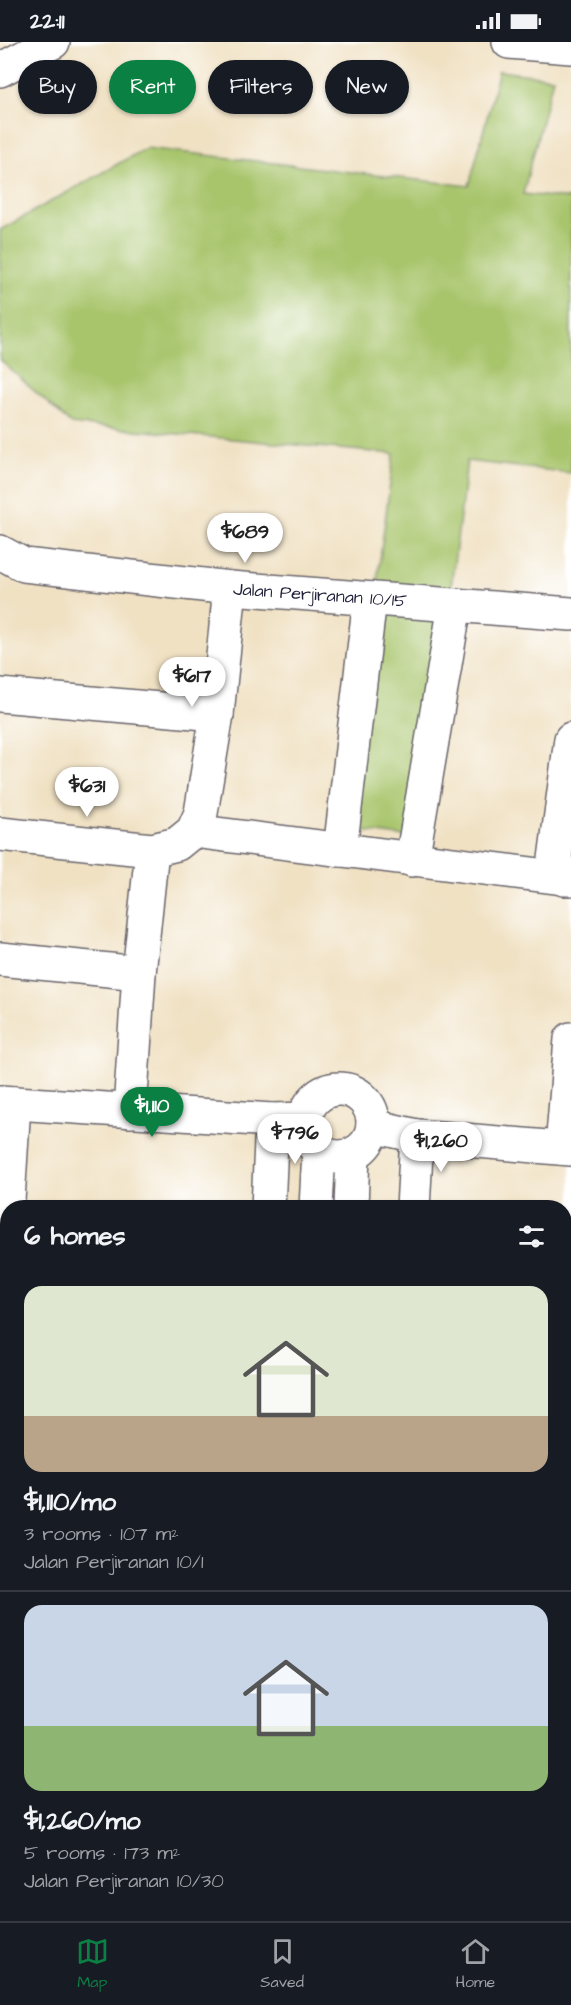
<!DOCTYPE html>
<meta charset="utf-8">
<style>
body{margin:0;font-family:"Architects Daughter",sans-serif;background:#20242c;color:#f1f3f6;height:100vh;display:flex;flex-direction:column;font-size:22px;white-space:nowrap}
*{box-sizing:border-box;margin:0}
p{font-size:20px;color:#9ea1a6}
.icon{flex:none;width:33px;height:33px;fill:none;stroke:currentColor;stroke-width:2;stroke-linecap:round;stroke-linejoin:round}
.map{position:relative;flex:1;overflow:hidden}
.side{position:absolute;left:0px;top:1158px;width:572px;height:722px;display:flex;flex-direction:column;background:#171b24;border-radius:24px 24px 0 0;box-shadow:0 2px 4px #0004}
.side>*{flex:none}
.hud{position:absolute;left:18px;top:18px;width:536px;height:54px;display:flex;gap:12px}
.price{position:absolute;translate:-50% -51px;padding:0 14px;border-radius:21px;background:#fff;color:#222;font-size:20px;line-height:39px;filter:drop-shadow(0 2px 3px #0008)}
.price::after{content:'';position:absolute;left:50%;top:36px;width:18px;height:14px;margin-left:-9px;background:inherit;clip-path:polygon(0 0,100% 0,50% 100%)}
.price.active{background:#0b8043;color:#fff}
ul{padding:0;list-style:none}
li{display:grid;align-content:center;gap:12px;height:318px;padding:0 24px}
li+li{border-top:2px solid #363941}
li span{display:grid;place-items:center;height:186px;border-radius:18px;color:#555}
li>.icon{margin-inline-start:auto}
span .icon{width:108px;height:108px;fill:#fffc;stroke-width:1}
li b{font-size:26px}
h2{display:flex;justify-content:space-between;align-items:center;height:72px;padding:0 24px;font-size:26px}
.pill{padding:0 21px;border-radius:27px;background:#171b24;box-shadow:0 2px 4px #0004;font-size:21px;line-height:54px}
.pill.active{background:#0b8043;color:#fff}
.status{display:flex;justify-content:space-between;align-items:center;height:42px;padding:0 30px;background:#171b24;direction:ltr}
.status svg{height:16px;fill:currentColor}
.dock{display:flex;justify-content:space-around;align-items:center;height:84px;border-top:2px solid #363941;background:#171b24;font-size:16px;color:#9ea1a6}
.dock a{display:grid;justify-items:center;gap:3px}
.dock .active{color:#0b8043}
.map>svg:first-child{display:block}
.green{fill:#a8c56c;stroke:#657454;stroke-width:1.5}
.lines{fill:none;stroke-linecap:round;stroke-linejoin:round}
.stream{stroke:#5ec6da;stroke-width:9}
.minor-casing{stroke:#6a656b;stroke-width:36}
.major-casing{stroke:#6a656b;stroke-width:36}
.minor{stroke:#fff;stroke-width:33}
.major{stroke:#fff;stroke-width:33}
.labels{text-anchor:middle;dominant-baseline:central;stroke-width:4.5;stroke-linejoin:round;paint-order:stroke}
.street-label{font-size:18px;fill:#22223b;stroke:#fff}
</style>
<div class="status"><b>22:11</b><svg viewBox="0 0 49 12"><path d="M0 12V9h3v3zM5 12V6h3v6zM10 12V3h3v9zM15 12V0h3v12zM26 1h20v11H26zM47 4h2v5h-2z"/></svg></div>
<div class="map">
<svg width="571" height="1879" viewBox="0 0 571 1879">
<rect width="100%" height="100%" fill="#fff"/>
<filter id="ink" filterUnits="userSpaceOnUse"><feTurbulence type="fractalNoise" baseFrequency=".0167" numOctaves="2"/><feDisplacementMap in="SourceGraphic" scale="12" xChannelSelector="R" yChannelSelector="G"/><feConvolveMatrix kernelMatrix="1 2 1 2 8 2 1 2 1" color-interpolation-filters="sRGB"/></filter>
<filter id="wash" filterUnits="userSpaceOnUse"><feTurbulence type="fractalNoise" baseFrequency=".008" numOctaves="4" result="noise"/><feDisplacementMap in="SourceGraphic" scale="24" xChannelSelector="R" yChannelSelector="G"/><feGaussianBlur stdDeviation="1.35" result="paint"/><feColorMatrix in="noise" values="0 0 0 0 0 0 0 0 0 0 0 0 0 0 0 0 0 1.4 0 .05"/><feComposite in="paint" operator="in"/></filter>
<g filter="url(#wash)">
<rect width="100%" height="100%" fill="#f0e1c3"/>
<!-- green -->
<polygon class="green" points="499,29 553,36 523,152 571,157 571,431 467,419 419,797 344,786 394,412 71,382 0,318 0,188 146,106 469,144"/>
<g class="lines">
<!-- stream -->
<g class="stream">
<polyline points="564,1799 571,1799"/>
<polyline points="0,1838 8,1838"/>
</g>
</g>
</g>
<g filter="url(#ink)">
<g class="lines">
<!-- minor casing -->
<g class="minor-casing">
<g id="minor">
<polyline points="509,0 571,5"/>
<polyline points="0,28 53,0"/>
<polyline points="0,510 24,523 230,546 571,572"/>
<polyline points="0,653 217,672"/>
<polyline points="193,789 571,837"/>
<polyline points="0,792 152,808 177,802 193,789 201,771 217,672 230,546"/>
<polyline points="340,808 370,557"/>
<polyline points="412,818 455,563"/>
<polyline points="564,837 555,817 571,697"/>
<polyline points="0,917 139,931"/>
<circle cx="339" cy="1081" r="34"/>
<polyline points="0,1060 272,1078 305,1077"/>
<polyline points="130,1069 139,931 152,808"/>
<polyline points="373,1084 417,1094 571,1107"/>
<polyline points="562,1106 571,997"/>
<polyline points="268,1166 272,1078"/>
<polyline points="316,1166 319,1108"/>
<polyline points="351,1166 353,1112"/>
<polyline points="413,1166 417,1094"/>
<polyline points="0,1289 14,1061"/>
<polyline points="564,1690 571,1690"/>
<polyline points="0,1749 8,1754"/>
<polyline points="280,1879 280,1872"/>
<polyline points="327,1879 328,1872"/>
</g>
</g>
<!-- major casing -->
<g class="major-casing">
<g id="major">
<polyline points="564,1761 571,1760"/>
<polyline points="0,1805 8,1805"/>
<polyline points="564,1859 571,1858"/>
<polyline points="378,1879 442,1872"/>
</g>
</g>
<!-- minor -->
<use href="#minor" class="minor"/>
<!-- major -->
<use href="#major" class="major"/>
</g>
</g>
<g class="labels">
<!-- street labels -->
<g class="street-label">
<text transform="translate(320 553) rotate(4)">Jalan Perjiranan 10/15</text>
</g>
</g>
</svg>
<b class="price" style="left:245px;top:522px">$689</b>
<b class="price" style="left:192px;top:666px">$617</b>
<b class="price" style="left:87px;top:776px">$631</b>
<b class="price active" style="left:152px;top:1096px">$1,110</b>
<b class="price" style="left:295px;top:1123px">$796</b>
<b class="price" style="left:441px;top:1131px">$1,260</b>
<div class="hud">
<a class="pill">Buy</a>
<a class="pill active">Rent</a>
<a class="pill">Filters</a>
<a class="pill">New</a>
</div>
<section class="side">
<h2>6 homes<svg class="icon" aria-label="filters" viewBox="0 0 24 24"><path d="M4 7h16M4 17h16"/><circle cx="9" cy="7" r="2"/><circle cx="15" cy="17" r="2"/></svg></h2>
<ul>
<li><span style="background:linear-gradient(#dfe7d0 70%,#b9a48a 0)"><svg class="icon" aria-label="home" viewBox="0 0 24 24"><path d="M3 11l9-7 9 7M6 9v11h12V9"/></svg></span><div><b>$1,110/mo</b><p>3 rooms · 107 m²</p><p>Jalan Perjiranan 10/1</p></div></li>
<li><span style="background:linear-gradient(#c9d6e8 65%,#8fb573 0)"><svg class="icon" aria-label="home" viewBox="0 0 24 24"><path d="M3 11l9-7 9 7M6 9v11h12V9"/></svg></span><div><b>$1,260/mo</b><p>5 rooms · 173 m²</p><p>Jalan Perjiranan 10/30</p></div></li>
</ul>
</section>
</div>
<nav class="dock">
<a class="active"><svg class="icon" aria-label="map" viewBox="0 0 24 24"><path d="M3 6l6-2 6 2 6-2v14l-6 2-6-2-6 2zM9 4v14M15 6v14"/></svg>Map</a>
<a><svg class="icon" aria-label="saved" viewBox="0 0 24 24"><path d="M7 4h10v16l-5-4-5 4z"/></svg>Saved</a>
<a><svg class="icon" aria-label="home" viewBox="0 0 24 24"><path d="M3 11l9-7 9 7M6 9v11h12V9"/></svg>Home</a>
</nav>
